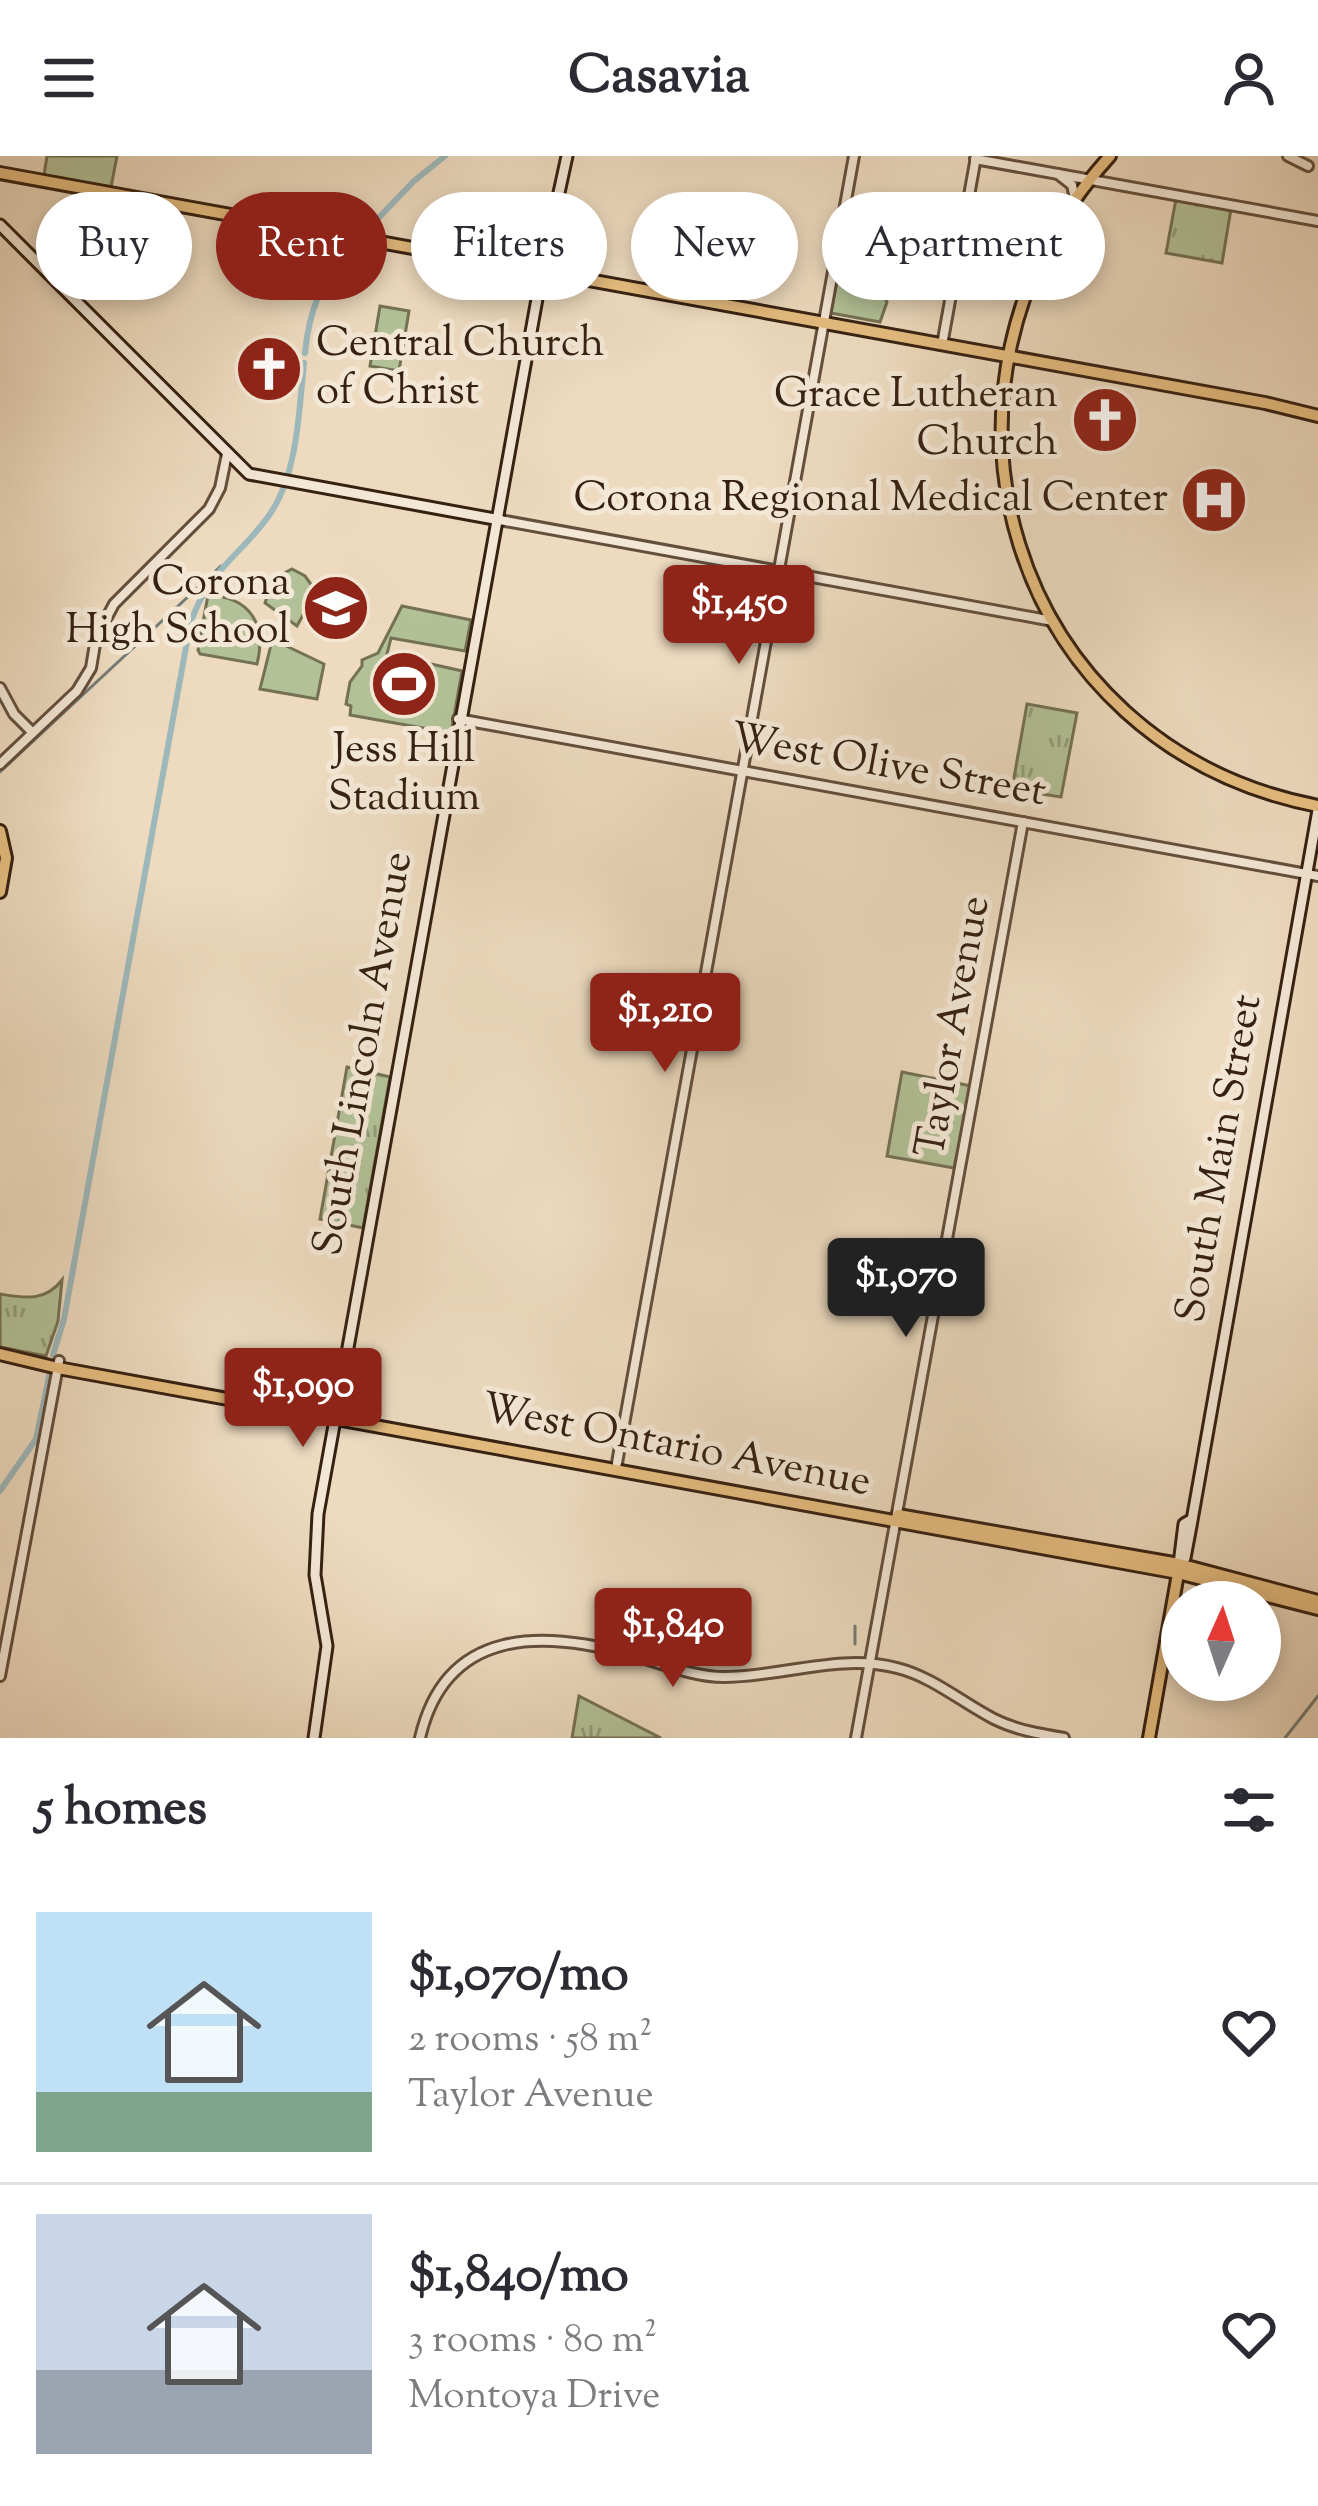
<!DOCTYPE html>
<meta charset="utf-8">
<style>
body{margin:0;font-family:"Sorts Mill Goudy",serif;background:#f2f2f3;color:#2b2b33;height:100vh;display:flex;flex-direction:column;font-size:45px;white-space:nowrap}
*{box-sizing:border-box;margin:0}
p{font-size:39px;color:#7c7c81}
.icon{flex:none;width:66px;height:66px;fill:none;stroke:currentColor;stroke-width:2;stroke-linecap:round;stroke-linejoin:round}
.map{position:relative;height:1582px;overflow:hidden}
.side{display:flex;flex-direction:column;background:#fff;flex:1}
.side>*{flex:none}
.banner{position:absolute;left:36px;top:36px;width:1248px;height:108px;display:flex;gap:24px}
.needle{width:78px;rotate:3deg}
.fabs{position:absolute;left:1161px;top:1425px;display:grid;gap:24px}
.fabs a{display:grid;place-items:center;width:120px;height:120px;border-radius:50%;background:#fff;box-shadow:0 6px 18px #0003;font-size:60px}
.price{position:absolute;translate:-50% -102px;padding:0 27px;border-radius:12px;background:#8f2418;color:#fff;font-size:39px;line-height:78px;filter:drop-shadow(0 3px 6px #0008)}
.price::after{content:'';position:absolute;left:50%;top:72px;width:36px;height:27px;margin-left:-18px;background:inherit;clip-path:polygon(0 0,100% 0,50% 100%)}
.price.selected{background:#222;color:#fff}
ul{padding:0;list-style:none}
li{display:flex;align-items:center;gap:36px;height:300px;padding:0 36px}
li+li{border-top:3px solid #e1e1e2}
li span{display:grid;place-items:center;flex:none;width:336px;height:240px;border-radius:0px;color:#555}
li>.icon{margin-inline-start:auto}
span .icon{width:144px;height:144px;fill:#fffc;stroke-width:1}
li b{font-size:51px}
h2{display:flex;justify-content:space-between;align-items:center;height:144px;padding:0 36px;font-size:51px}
.tag{padding:0 42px;border-radius:54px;background:#fff;box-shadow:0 6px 18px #0003;font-size:42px;line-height:108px}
.tag.selected{background:#8f2418;color:#fff}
header{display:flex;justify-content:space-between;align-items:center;height:156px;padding:0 36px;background:#fff;font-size:54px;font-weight:700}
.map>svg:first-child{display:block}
.green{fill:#b2c197;stroke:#747154;stroke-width:3}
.park{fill:url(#park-tufts);stroke:#747154;stroke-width:3}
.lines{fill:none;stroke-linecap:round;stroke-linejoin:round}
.stream{stroke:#747c77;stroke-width:3}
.canal{stroke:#9db8bb;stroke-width:6}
.tertiary-casing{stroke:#644f3c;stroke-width:14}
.secondary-casing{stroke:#362111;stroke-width:15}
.primary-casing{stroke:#362111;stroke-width:16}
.tertiary{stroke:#f3e7d5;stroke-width:8}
.secondary{stroke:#f3e7d5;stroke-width:9}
.primary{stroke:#e6bd80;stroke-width:10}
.labels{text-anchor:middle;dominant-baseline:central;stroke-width:10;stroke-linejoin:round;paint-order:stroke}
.poi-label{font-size:42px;fill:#362111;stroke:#f3e7d5;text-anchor:end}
.street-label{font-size:42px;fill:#362111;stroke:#f3e7d5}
</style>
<header><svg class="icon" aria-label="menu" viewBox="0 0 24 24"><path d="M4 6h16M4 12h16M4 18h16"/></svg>Casavia<svg class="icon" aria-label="person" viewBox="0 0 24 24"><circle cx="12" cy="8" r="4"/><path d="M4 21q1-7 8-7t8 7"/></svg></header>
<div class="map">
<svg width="1318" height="1582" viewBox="0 0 1318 1582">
<defs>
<pattern id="park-tufts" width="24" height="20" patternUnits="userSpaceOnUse" patternTransform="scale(3)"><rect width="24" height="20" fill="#b2c197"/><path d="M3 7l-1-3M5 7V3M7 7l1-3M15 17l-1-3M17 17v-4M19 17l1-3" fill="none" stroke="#929c7a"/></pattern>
</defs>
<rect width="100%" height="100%" fill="#eddabf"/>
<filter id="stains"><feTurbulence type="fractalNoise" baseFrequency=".00167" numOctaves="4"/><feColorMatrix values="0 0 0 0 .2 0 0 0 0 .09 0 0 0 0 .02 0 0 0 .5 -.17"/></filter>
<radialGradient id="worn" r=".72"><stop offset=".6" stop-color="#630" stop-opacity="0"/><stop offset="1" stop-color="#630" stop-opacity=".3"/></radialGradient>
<!-- green -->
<g class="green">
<polygon points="47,0 117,0 111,31 44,19"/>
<polygon points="876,111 888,114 886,129 871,127 869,135 883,138 887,146 880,166 831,157 839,114 873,120"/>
<polygon points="380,150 409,155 399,215 370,210"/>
<polygon points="292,413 305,420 316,435 297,470 265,447 273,423"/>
<path d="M 208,439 C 250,441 267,468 257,508 L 200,498 L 198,494 Z"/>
<polygon points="402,450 471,464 465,495 391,482 387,498 462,515 451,577 350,559 351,550 346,548 350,526 362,510 362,504 378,497"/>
<polygon points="278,486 324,508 317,543 260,533 271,489"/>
<polygon points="902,916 971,930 954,1012 887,1000"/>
</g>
<!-- park -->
<g class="park">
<polygon points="1176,43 1231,53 1222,107 1166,97"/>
<polygon points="1027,548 1077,557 1061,641 1012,633"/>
<polygon points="347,911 390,921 363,1072 320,1063"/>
<path d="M 62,1124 L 58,1165 L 46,1200 L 0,1191 L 0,1138 C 25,1142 45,1146 62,1124 Z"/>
<polygon points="579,1540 661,1582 572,1582"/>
</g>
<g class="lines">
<!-- stream -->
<g class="stream">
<polyline points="0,616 221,410"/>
<polyline points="855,1470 855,1488"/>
<polyline points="1285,1582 1318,1540"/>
</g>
<!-- canal -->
<g class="canal">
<polyline points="365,76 414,25 445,0"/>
<path d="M 305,197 C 309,154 322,123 351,90"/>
<path d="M 53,1199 L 64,1163 L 190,469 C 208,412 243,399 272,355 C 298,314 299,253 304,207"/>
<polyline points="0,1335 36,1283 50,1216"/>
</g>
<!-- tertiary casing -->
<g class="tertiary-casing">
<g id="tertiary">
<polyline points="1288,0 1308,10"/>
<polyline points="975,3 1318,65"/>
<polyline points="1058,18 1072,29 1075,43"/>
<polyline points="942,189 976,1"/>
<polyline points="500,364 1053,465"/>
<polyline points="0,532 14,558 32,576"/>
<polyline points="458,563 1318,720"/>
<polyline points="0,608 77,535 91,512 96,482 114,448 209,353 220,332 227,298"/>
<polyline points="617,1307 854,0"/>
<polyline points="0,1520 59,1205"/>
<path d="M 420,1582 C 446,1470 544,1474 635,1500 C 664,1508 693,1521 724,1521 C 782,1521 839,1497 897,1512 C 933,1521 961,1546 994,1563 C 1016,1574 1040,1578 1064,1582"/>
<polyline points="856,1582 1023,666"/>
</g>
</g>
<!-- secondary casing -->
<g class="secondary-casing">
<g id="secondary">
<polyline points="0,69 249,318 500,364"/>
<polyline points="1179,1408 1185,1402 1191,1370 1318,654"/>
<polyline points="1179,1408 1184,1368 1189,1365"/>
<polyline points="314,1582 327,1490 315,1419 318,1358 542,115 567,0"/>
</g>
</g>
<!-- primary casing -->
<g class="primary-casing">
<g id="primary">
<path d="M 1110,0 C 901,230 1008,590 1318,650"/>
<polyline points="0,17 1265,247 1318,260"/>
<polyline points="0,675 6,702 0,736"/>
<polyline points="0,1198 58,1212 1178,1417 1318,1453"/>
<polyline points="898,1359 1179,1408 1318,1445"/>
<polyline points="1149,1582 1179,1412"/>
</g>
</g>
<!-- tertiary -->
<use href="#tertiary" class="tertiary"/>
<!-- secondary -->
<use href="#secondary" class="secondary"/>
<!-- primary -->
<use href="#primary" class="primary"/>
</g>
<!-- icons -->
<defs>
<g id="church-disc" transform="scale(3.45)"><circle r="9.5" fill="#8f2418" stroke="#f3e7d5"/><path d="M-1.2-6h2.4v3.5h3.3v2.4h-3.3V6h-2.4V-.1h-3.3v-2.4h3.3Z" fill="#fff"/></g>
<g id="hospital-disc" transform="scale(3.45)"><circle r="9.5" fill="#8f2418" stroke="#f3e7d5"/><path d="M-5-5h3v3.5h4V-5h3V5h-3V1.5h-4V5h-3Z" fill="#fff"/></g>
<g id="school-disc" transform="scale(3.45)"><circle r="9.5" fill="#8f2418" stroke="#f3e7d5"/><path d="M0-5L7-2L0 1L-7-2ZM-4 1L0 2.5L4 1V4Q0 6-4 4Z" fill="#fff"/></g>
<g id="stadium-disc" transform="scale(3.45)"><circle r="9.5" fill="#8f2418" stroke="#f3e7d5"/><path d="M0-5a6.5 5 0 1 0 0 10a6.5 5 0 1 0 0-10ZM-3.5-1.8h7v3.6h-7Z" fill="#fff"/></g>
</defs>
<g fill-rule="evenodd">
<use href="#church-disc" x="269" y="213"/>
<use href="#church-disc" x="1105" y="264"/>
<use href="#hospital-disc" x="1214" y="344"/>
<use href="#school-disc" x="336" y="452"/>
<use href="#stadium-disc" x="404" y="528"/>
</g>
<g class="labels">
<!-- poi labels -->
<g class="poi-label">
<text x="316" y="189" text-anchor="start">Central Church<tspan x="316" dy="48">of Christ</tspan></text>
<text x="1058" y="240">Grace Lutheran<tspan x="1058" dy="48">Church</tspan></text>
<text x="1168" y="344">Corona Regional Medical Center</text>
<text x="290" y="428">Corona<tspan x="290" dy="48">High School</tspan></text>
<text x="404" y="595" text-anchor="middle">Jess Hill<tspan x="404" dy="48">Stadium</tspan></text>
</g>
<!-- street labels -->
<g class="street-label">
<text transform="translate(888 611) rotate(10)">West Olive Street</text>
<text transform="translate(955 871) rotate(-80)">Taylor Avenue</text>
<text transform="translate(365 898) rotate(-80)">South Lincoln Avenue</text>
<text transform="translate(1221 1003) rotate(-80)">South Main Street</text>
<text transform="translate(676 1291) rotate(11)">West Ontario Avenue</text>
</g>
</g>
<rect width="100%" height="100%" filter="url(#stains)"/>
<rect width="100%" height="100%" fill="url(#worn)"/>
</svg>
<div class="fabs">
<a><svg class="needle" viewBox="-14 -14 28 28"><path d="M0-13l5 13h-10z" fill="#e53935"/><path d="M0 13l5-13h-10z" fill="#7c7c81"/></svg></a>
</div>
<b class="price" style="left:739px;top:511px">$1,450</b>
<b class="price" style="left:665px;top:919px">$1,210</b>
<b class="price selected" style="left:906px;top:1184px">$1,070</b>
<b class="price" style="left:303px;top:1294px">$1,090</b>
<b class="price" style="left:673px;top:1534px">$1,840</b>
<div class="banner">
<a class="tag">Buy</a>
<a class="tag selected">Rent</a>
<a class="tag">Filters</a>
<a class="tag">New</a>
<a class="tag">Apartment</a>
</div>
</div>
<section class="side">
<h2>5 homes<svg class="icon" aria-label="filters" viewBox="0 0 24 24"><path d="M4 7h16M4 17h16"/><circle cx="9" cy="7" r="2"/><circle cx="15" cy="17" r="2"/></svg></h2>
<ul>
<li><span style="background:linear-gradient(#bfe0f5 75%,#7fa58c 0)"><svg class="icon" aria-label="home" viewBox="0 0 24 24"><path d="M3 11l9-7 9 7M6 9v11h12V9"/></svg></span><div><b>$1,070/mo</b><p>2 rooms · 58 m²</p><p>Taylor Avenue</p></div><svg class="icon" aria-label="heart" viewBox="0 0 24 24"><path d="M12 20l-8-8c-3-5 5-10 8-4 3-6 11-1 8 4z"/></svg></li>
<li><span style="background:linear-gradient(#c9d6e8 65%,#9aa5b1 0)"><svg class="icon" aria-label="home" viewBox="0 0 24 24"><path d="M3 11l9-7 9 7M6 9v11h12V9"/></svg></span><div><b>$1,840/mo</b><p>3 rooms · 80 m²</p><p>Montoya Drive</p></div><svg class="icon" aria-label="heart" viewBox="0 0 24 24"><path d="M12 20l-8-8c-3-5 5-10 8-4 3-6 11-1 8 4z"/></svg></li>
</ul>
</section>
